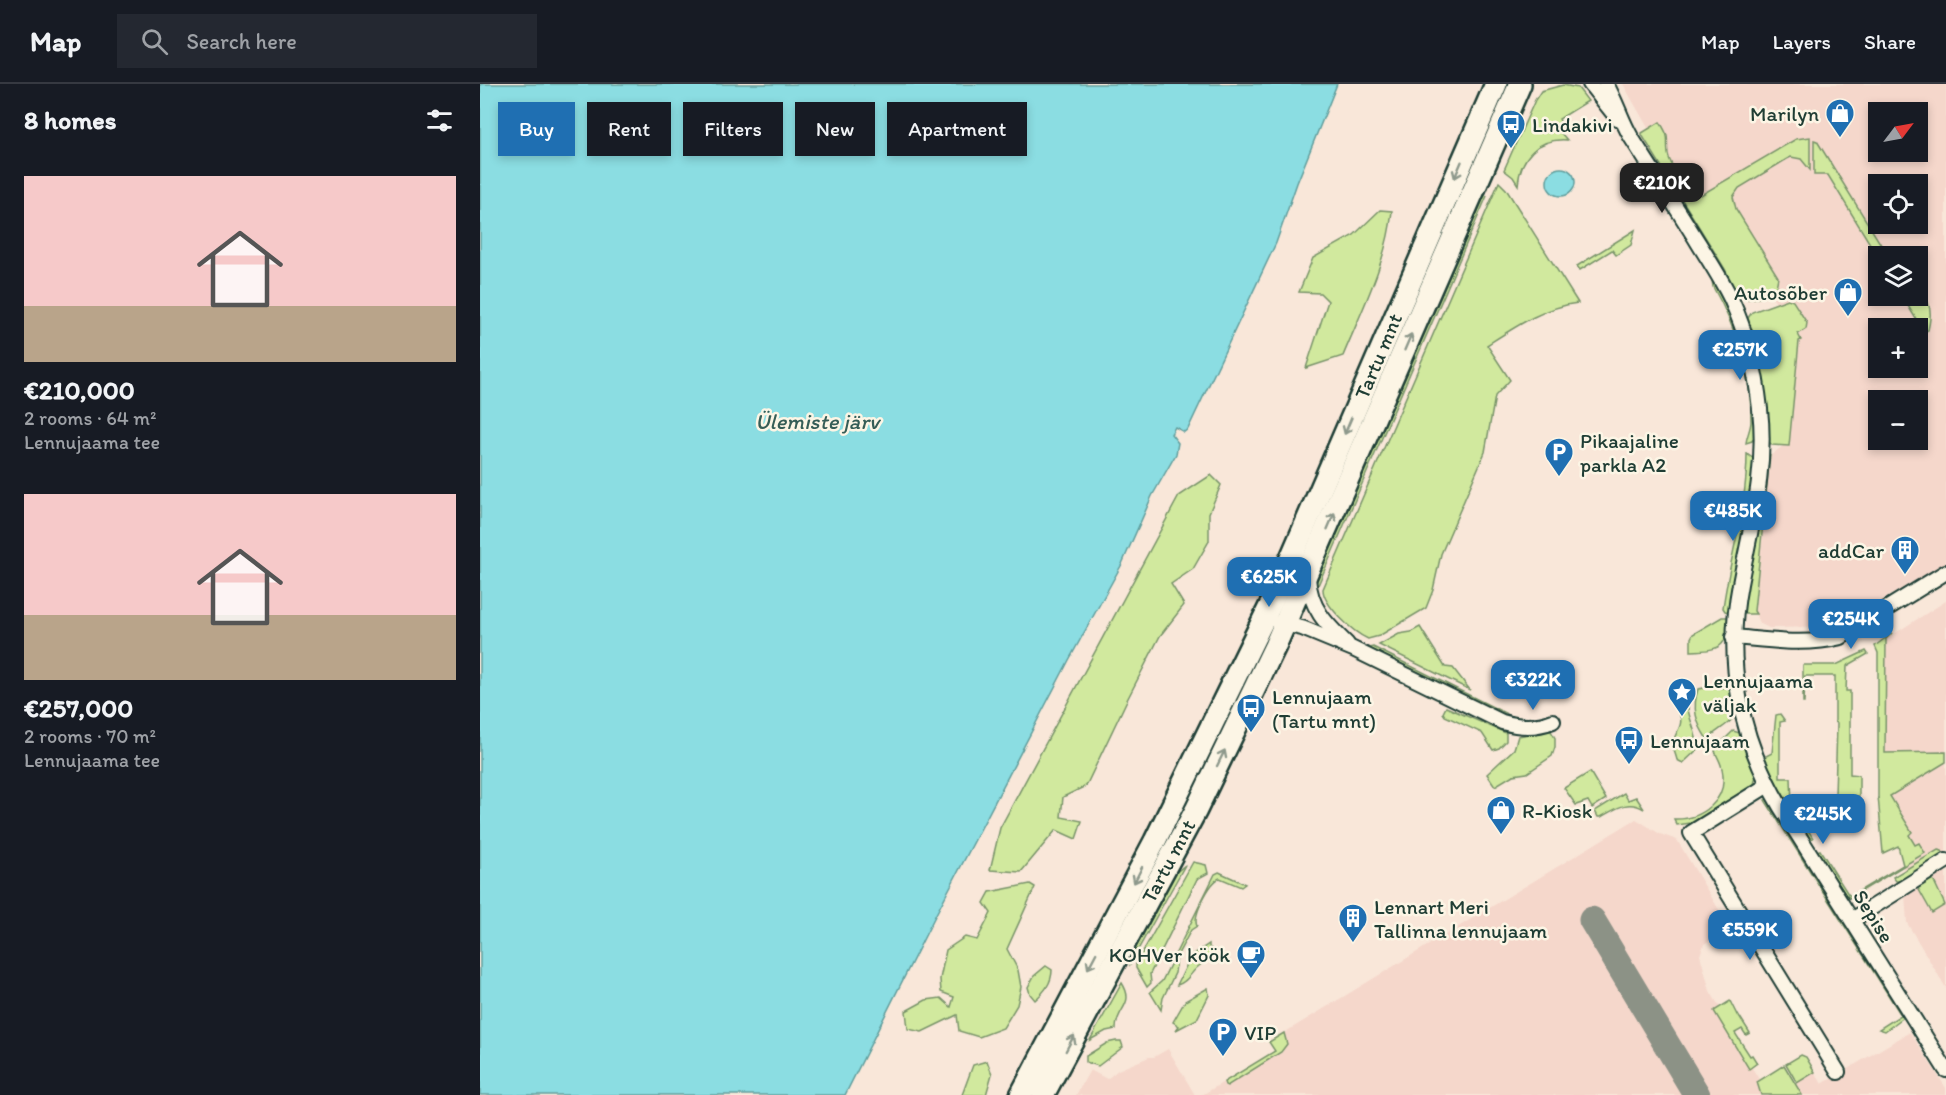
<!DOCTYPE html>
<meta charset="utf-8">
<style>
body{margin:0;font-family:Itim,sans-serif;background:#242831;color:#f1f3f6;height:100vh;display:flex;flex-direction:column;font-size:22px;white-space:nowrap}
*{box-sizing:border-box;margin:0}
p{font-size:20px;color:#9ea1a6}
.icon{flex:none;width:33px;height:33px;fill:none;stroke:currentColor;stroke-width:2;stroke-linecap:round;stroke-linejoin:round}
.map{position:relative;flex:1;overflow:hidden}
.side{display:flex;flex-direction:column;background:#171b24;width:480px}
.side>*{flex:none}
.guide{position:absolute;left:18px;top:18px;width:570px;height:54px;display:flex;gap:12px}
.needle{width:39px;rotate:58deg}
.tools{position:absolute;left:1388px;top:18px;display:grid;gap:12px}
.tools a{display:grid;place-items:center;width:60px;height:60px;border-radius:0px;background:#171b24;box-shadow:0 3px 9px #0003;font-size:30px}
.price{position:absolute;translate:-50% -51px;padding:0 14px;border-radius:12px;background:#1f6fb2;color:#fff;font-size:20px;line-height:39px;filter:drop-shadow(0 2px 3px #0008)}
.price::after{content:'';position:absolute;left:50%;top:36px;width:18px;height:14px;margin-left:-9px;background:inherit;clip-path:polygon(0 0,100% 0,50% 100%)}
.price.active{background:#222;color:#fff}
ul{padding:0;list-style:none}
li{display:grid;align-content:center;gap:12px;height:318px;padding:0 24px}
li span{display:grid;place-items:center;height:186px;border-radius:0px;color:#555}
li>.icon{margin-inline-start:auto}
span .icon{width:108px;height:108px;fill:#fffc;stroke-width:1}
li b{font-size:26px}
h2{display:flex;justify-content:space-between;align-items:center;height:72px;padding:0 24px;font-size:26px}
.tag{padding:0 21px;border-radius:0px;background:#171b24;box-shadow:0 3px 9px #0003;font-size:21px;line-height:54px}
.tag.active{background:#1f6fb2;color:#fff}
header{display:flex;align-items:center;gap:36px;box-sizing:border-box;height:84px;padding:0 30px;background:#171b24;border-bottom:2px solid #363941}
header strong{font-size:28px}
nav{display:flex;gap:33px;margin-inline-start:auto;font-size:21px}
.search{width:420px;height:54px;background:#242831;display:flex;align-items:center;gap:15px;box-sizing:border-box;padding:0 21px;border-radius:0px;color:#9ea1a6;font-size:22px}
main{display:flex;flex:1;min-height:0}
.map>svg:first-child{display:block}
.built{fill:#f5d7cb;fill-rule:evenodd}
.green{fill:#d1e99e;stroke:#789369;stroke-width:1.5}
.water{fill:#8bdde2;stroke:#609d9c;stroke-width:1.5}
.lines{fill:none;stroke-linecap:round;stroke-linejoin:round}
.taxiway{stroke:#8c9286;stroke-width:27}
.minor-casing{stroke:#1f3d34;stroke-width:18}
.highway-casing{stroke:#1f3d34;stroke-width:26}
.minor{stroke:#fcf5e5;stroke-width:14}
.highway{stroke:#fcf5e5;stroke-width:21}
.oneway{stroke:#8e998c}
.labels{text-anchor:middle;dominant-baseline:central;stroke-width:5;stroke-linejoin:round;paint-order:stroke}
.poi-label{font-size:21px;fill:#1f3d34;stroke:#fcf5e5;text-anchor:start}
.street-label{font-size:21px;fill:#1f3d34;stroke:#fcf5e5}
.water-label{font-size:22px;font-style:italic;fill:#355d57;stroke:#fcf5e5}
</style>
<header>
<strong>Map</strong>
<div class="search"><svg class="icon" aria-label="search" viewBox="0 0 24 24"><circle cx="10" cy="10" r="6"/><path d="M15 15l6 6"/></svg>Search here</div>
<nav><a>Map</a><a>Layers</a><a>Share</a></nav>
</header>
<main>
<section class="side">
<h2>8 homes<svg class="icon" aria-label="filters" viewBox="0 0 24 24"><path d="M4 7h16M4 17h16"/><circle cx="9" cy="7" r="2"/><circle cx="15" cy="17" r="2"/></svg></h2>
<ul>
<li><span style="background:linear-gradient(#f6c9c9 70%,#b9a48a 0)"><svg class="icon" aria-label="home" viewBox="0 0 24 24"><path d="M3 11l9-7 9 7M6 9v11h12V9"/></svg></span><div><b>€210,000</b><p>2 rooms · 64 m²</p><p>Lennujaama tee</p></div></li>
<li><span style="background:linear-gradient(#f6c9c9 65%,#b9a48a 0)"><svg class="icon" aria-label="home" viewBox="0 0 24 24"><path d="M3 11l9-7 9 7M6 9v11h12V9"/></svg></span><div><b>€257,000</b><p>2 rooms · 70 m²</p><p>Lennujaama tee</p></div></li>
</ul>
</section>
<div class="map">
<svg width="1466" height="1011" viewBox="0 0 1466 1011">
<rect width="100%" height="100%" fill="#f9e7d9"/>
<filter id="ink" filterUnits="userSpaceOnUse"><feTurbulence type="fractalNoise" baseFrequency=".0167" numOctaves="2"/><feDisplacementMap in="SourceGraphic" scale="12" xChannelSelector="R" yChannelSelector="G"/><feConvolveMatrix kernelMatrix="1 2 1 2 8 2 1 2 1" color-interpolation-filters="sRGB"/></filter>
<g filter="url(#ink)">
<!-- built -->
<g class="built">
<path d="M 1143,0 L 1466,0 L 1466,479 L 1371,534 L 1341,543 L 1289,544 L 1279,539 L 1274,527 L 1290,372 L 1308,358 L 1319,257 L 1232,115 L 1214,125 ZM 1398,28 L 1437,28 L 1437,68 L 1398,68 ZM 1398,100 L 1437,100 L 1437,140 L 1398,140 ZM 1398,172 L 1437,172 L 1437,212 L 1398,212 ZM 1398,244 L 1437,244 L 1437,284 L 1398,284 ZM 1398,316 L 1437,316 L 1437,356 L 1398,356 Z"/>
<polygon points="1466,517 1466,904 1427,839 1423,781 1404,710 1406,555"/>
<polygon points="1156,735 1180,750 1197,756 1250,844 1224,860 1220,871 1230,907 1244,930 1240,933 1289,1011 722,1011 795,967 789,958"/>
<polygon points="1430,948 1466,1004 1466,1011 1295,1011 1334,987 1342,1000"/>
<polygon points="688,965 715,1011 596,1011 610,986 627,995 638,986 669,973 674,973"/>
</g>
<!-- green -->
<g class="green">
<path d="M 1083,1 L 1098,4 L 1108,17 L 1079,35 L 1085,46 L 1081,49 L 1087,56 C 1058,54 1040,73 1038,101 L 1033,93 L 1024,86 L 1055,16 L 1061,7 Z"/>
<path d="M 1180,38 C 1191,56 1186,52 1188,70 C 1190,82 1209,109 1221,111 L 1316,55 L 1330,53 L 1330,86 L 1321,75 L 1311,73 L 1307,75 L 1259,104 L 1253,113 L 1256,125 L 1298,193 L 1296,204 L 1283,213 L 1268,215 L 1257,209 L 1245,185 L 1162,51 L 1162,49 Z"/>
<polygon points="1334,56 1337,57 1408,172 1398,173 1348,91 1334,91"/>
<path d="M 1019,98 L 1026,105 L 1098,219 C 1064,223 1035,243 1007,261 L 1030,296 L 1015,312 L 1005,368 L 961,470 L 953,506 L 946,524 L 899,552 L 888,555 C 874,549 843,521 843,505 Z"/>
<polygon points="1002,110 1007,112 835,508 834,498"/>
<path d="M 900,126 L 912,127 C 907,177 882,226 863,272 L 826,284 L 848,217 L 840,209 L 819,208 L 833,174 L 874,151 Z"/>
<polygon points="1155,146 1151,161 1136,171 1132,166 1100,186 1097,182"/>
<path d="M 1232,196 C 1260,244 1271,296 1276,351 L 1272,357 L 1266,359 C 1267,351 1271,344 1271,337 C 1272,291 1255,242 1233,203 Z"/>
<path d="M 1437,207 L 1442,207 C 1451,220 1452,230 1448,246 L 1444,248 L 1422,212 L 1437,212 Z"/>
<polygon points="1308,215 1313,217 1327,239 1326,245 1318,250 1321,256 1319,257 1309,362 1292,361 1287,356 1281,288 1268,234 1272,228"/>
<path d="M 1267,370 L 1274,375 L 1270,425 L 1253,500 L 1249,528 L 1245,527 L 1243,524 C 1250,472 1267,423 1267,370 Z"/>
<polygon points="1290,371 1274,527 1276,530 1264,530 1263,517 1281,433 1288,372"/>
<polygon points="731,391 741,401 729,429 729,457 713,485 691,500 704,521 680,552 647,616 606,702 583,713 581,733 602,737 596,755 576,746 541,788 510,786 520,744 699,412"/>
<path d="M 1242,533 L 1249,533 C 1247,564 1241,566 1211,567 L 1211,554 L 1213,550 Z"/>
<polygon points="940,543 965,583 973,584 990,606 899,561 919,550 931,548"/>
<polygon points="1412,549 1406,555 1405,669 1466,668 1466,678 1410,712 1432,748 1429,751 1435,761 1439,759 1445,769 1370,814 1365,810 1337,767 1340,766 1368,810 1371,812 1423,781 1418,762 1403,769 1398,712 1398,569 1395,562"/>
<polygon points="893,563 1025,629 1022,630 888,564"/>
<polygon points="1386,567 1388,570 1367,582 1366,607 1370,607 1370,690 1379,691 1379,712 1355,712 1357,639 1355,638 1355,592 1325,592 1324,619 1323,619 1323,581 1356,581"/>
<path d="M 1250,600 C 1256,643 1258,630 1227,655 C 1216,639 1212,624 1218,605 L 1238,602 L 1243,604 Z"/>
<path d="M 1209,609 C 1203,632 1219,645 1217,666 L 1203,679 L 1197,676 C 1196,671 1193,665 1193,661 C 1194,645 1207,644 1197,623 Z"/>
<polygon points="966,623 1026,649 1026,657 1019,664 1013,666 1002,649 965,632 963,629"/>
<polygon points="1300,630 1305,637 1300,638 1300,694 1311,694 1312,720 1333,754 1330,755 1298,702 1284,673 1292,669 1296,631"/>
<polygon points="1067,647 1071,647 1075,654 1075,663 1072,672 1047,689 1033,691 1015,702 1007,690 1034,665 1038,652"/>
<path d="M 1253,647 L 1260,649 L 1276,691 L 1274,701 L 1211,739 L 1197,741 L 1194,735 C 1222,736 1249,716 1242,685 C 1241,678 1237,673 1235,667 L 1239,661 Z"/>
<polygon points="1110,688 1126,715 1112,724 1108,717 1096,721 1084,704"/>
<path d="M 1144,709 L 1148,716 L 1156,713 L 1164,725 C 1147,715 1136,725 1121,733 L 1118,733 L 1115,727 Z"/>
<polygon points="1287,715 1425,932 1405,947 1399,945 1421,931 1285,716"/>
<polygon points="1458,766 1462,767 1464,771 1421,797 1416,797 1413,793"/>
<polygon points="713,778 726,781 728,789 717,795 670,890 671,899 667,903 656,884 656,880"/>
<polygon points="705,781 650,880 650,870 693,791"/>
<path d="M 739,788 L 765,800 L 761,803 L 740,794 C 730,798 712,832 717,842 L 711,846 L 697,872 L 695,889 L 683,914 L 681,926 L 670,908 L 682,897 L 735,790 Z"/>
<polygon points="1453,795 1465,821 1452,829 1438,804"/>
<polygon points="550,800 555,803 527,865 538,886 541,903 537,921 523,944 499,953 479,947 477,931 442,948 428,945 426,927 446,916 461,914 471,923 474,913 461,908 460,895 466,866 485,853 497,856 511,829 504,819 510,808"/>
<path d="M 729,860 L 729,863 L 735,869 C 730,875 725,877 719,882 C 711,888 708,898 697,901 L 711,872 Z"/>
<path d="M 566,882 L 572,886 C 572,899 564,908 555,916 L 550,910 L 548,903 L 554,892 Z"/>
<path d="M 642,899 C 656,921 636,924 636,945 L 626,947 L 610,956 Z"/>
<polygon points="728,904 729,911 717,935 696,946 699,942 693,938 705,917"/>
<polygon points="1250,917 1257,931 1258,930 1270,949 1266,951 1262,945 1255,949 1270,972 1272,971 1277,979 1269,985 1234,927"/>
<polygon points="804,949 807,960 801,968 747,1002 745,1001 744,998 795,967 789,958"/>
<polygon points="636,957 641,957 643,963 618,982 606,978 606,972 627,959"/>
<polygon points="1321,971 1326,973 1335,988 1317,999 1306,980"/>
<polygon points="507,977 512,990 506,1011 482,1011 493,981"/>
<polygon points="1304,981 1322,1011 1281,1011 1277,998"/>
</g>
<!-- water -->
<g class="water">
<polygon points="0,0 857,0 817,99 796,159 708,345 704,348 695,343 691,350 698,359 696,370 672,412 642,480 589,576 455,832 365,1011 0,1011"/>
<circle cx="1081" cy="98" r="14"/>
</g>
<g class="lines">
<!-- taxiway -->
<polyline class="taxiway" points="1112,836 1217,1011"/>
<!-- minor casing -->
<g class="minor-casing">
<g id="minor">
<polyline points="1110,0 1137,34"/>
<path d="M 1126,0 C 1136,17 1141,36 1151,53 C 1174,89 1197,124 1219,160 C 1230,178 1242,196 1251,215 C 1267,250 1276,287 1280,325 C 1287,385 1271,441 1260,500 C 1245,578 1260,654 1300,722 L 1466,986"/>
<path d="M 828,494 C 830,524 846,540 867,560"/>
<path d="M 798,539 L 822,544 L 873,565 L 1022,638 C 1040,643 1055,644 1073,637"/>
<path d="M 1253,553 C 1289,556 1326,562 1361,553 L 1466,488"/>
<polyline points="1288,701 1211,749 1358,988"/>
<polyline points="1372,836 1466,777"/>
</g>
</g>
<!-- highway casing -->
<g class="highway-casing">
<g id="highway">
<polyline points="541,1011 675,757 792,518 1016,0"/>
<polyline points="563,1011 716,726 795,562 1040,0"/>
</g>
</g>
<!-- minor -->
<use href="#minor" class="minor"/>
<!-- highway -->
<use href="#highway" class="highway"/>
</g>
<!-- one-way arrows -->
<defs><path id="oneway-shaft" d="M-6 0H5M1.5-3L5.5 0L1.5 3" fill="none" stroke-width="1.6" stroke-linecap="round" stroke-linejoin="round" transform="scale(1.5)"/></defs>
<g class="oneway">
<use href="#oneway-shaft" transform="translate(978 86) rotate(113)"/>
<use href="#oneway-shaft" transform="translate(928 258) rotate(-67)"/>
<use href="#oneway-shaft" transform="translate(868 342) rotate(113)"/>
<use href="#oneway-shaft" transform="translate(851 437) rotate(-67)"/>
<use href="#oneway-shaft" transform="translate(741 674) rotate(-64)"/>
<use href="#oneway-shaft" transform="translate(658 791) rotate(117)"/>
<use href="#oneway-shaft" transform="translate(612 877) rotate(118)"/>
<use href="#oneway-shaft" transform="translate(590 959) rotate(-62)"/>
</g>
</g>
<!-- icons -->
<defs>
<g id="shop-pin" transform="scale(1.5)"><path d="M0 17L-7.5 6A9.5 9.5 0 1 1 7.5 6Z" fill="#1f6fb2" stroke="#fcf5e5"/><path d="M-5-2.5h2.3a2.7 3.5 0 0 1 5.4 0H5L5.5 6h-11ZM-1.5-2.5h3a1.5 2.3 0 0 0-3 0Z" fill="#fff"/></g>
<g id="bus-pin" transform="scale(1.5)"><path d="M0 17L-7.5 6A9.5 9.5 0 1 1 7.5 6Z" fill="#1f6fb2" stroke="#fcf5e5"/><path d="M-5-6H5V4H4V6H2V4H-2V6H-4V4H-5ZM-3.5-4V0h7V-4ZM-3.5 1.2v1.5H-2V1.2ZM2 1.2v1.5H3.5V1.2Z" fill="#fff"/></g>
<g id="parking-pin" transform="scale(1.5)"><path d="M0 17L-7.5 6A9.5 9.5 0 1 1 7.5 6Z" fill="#1f6fb2" stroke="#fcf5e5"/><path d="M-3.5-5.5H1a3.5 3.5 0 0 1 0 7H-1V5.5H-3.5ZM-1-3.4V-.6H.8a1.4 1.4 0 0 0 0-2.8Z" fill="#fff"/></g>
<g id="building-pin" transform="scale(1.5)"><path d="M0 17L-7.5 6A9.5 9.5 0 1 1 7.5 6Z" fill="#1f6fb2" stroke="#fcf5e5"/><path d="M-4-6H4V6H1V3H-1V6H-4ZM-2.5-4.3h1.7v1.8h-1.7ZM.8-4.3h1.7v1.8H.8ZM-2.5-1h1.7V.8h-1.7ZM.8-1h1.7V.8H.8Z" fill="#fff"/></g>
<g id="sight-pin" transform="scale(1.5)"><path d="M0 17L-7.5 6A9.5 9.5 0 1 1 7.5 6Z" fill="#1f6fb2" stroke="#fcf5e5"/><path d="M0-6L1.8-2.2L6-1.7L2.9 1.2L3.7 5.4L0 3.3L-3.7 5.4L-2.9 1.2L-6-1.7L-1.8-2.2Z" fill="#fff"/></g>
<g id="cafe-pin" transform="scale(1.5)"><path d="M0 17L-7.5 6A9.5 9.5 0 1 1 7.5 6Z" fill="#1f6fb2" stroke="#fcf5e5"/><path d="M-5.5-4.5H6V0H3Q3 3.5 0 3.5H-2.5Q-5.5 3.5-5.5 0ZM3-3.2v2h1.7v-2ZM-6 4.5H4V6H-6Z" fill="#fff"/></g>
</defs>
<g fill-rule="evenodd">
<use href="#shop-pin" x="1360" y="29"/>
<use href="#bus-pin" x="1031" y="40"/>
<use href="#shop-pin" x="1368" y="208"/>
<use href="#parking-pin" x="1079" y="368"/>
<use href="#building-pin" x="1425" y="466"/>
<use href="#sight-pin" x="1202" y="608"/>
<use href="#bus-pin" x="771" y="624"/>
<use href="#bus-pin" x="1149" y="656"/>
<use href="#shop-pin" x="1021" y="726"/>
<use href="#building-pin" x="873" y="834"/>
<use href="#cafe-pin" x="771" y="870"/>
<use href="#parking-pin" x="743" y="948"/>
</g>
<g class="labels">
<!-- poi labels -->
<g class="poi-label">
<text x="1339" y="29" text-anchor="end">Marilyn</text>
<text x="1052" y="40">Lindakivi</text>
<text x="1347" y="208" text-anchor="end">Autosõber</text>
<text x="1100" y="356">Pikaajaline<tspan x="1100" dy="24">parkla A2</tspan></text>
<text x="1404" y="466" text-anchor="end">addCar</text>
<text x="1223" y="596">Lennujaama<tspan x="1223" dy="24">väljak</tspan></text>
<text x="792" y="612">Lennujaam<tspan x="792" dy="24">(Tartu mnt)</tspan></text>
<text x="1170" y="656">Lennujaam</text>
<text x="1042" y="726">R-Kiosk</text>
<text x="894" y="822">Lennart Meri<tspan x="894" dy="24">Tallinna lennujaam</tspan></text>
<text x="750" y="870" text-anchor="end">KOHVer köök</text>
<text x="764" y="948">VIP</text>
</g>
<!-- street labels -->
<g class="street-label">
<text transform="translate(898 272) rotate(-67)">Tartu mnt</text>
<text transform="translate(688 777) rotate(-62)">Tartu mnt</text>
<text transform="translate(1394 832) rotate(58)">Sepise</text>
</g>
<!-- water labels -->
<g class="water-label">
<text x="337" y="337">Ülemiste järv</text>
</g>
</g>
</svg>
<div class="tools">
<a><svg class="needle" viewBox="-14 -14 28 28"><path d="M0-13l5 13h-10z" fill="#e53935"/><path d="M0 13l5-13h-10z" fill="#9ea1a6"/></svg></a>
<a><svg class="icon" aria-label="locate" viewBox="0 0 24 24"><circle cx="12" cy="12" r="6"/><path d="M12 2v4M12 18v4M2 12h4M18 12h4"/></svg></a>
<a><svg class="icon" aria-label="layers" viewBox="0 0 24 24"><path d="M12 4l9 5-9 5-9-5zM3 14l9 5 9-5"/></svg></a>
<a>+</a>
<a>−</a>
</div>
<b class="price active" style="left:1182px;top:130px">€210K</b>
<b class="price" style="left:1260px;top:297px">€257K</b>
<b class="price" style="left:1253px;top:458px">€485K</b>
<b class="price" style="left:789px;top:524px">€625K</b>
<b class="price" style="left:1371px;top:566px">€254K</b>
<b class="price" style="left:1053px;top:627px">€322K</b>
<b class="price" style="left:1343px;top:761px">€245K</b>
<b class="price" style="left:1270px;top:877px">€559K</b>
<div class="guide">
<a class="tag active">Buy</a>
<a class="tag">Rent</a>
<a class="tag">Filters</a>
<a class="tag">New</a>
<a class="tag">Apartment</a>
</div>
</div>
</main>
